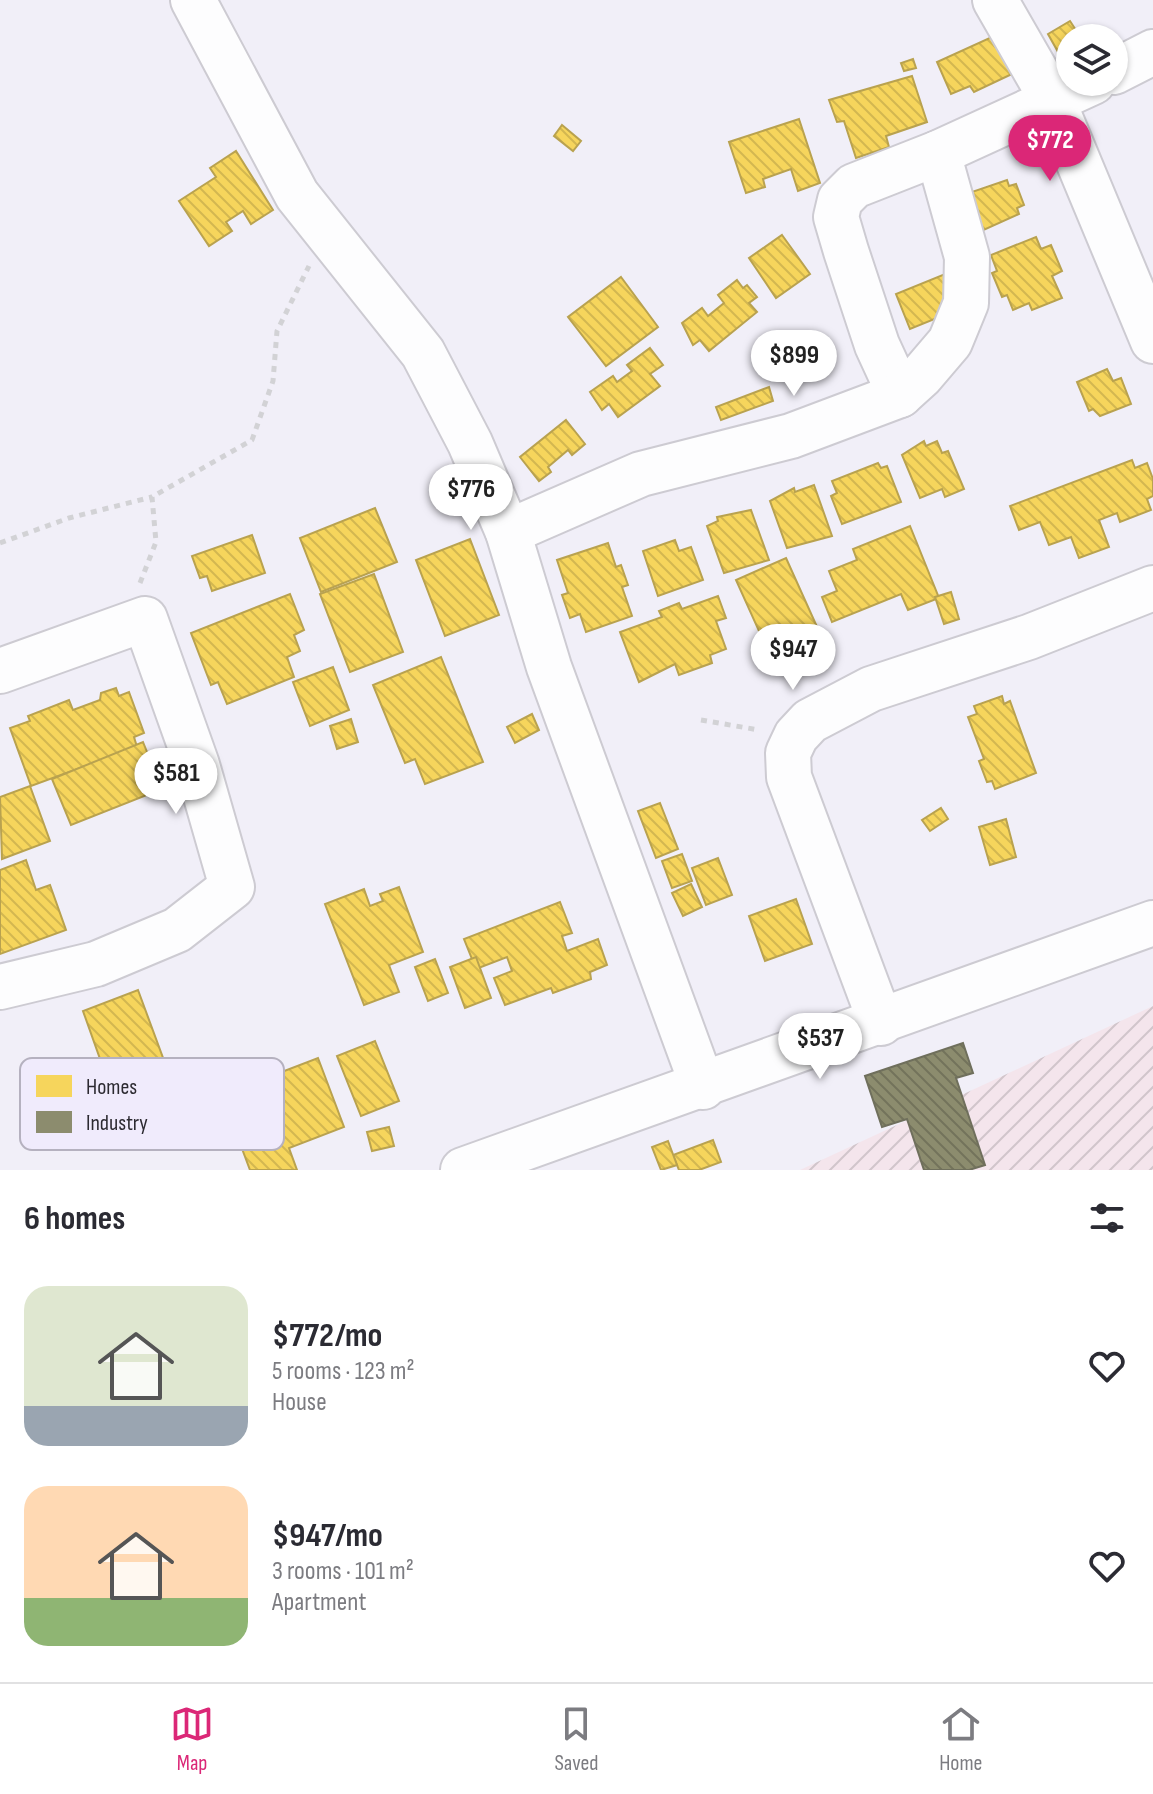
<!DOCTYPE html>
<meta charset="utf-8">
<style>
body{margin:0;font-family:"Sofia Sans Condensed",sans-serif;background:#f2f2f3;color:#2b2b33;height:100vh;display:flex;flex-direction:column;font-size:30px;white-space:nowrap}
*{box-sizing:border-box;margin:0}
p{font-size:26px;color:#7c7c81}
.icon{flex:none;width:44px;height:44px;fill:none;stroke:currentColor;stroke-width:2;stroke-linecap:round;stroke-linejoin:round}
.map{position:relative;height:1170px;overflow:hidden}
.panel{display:flex;flex-direction:column;background:#fff;flex:1}
.panel>*{flex:none}
.buttons{position:absolute;left:1056px;top:24px;display:grid;gap:16px}
.buttons a{display:grid;place-items:center;width:72px;height:72px;border-radius:50%;background:#fff;box-shadow:0 2px 6px #0004;font-size:40px}
.price{position:absolute;translate:-50% -68px;padding:0 18px;border-radius:28px;background:#fff;color:#222;font-size:26px;line-height:52px;filter:drop-shadow(0 2px 4px #0008)}
.price::after{content:'';position:absolute;left:50%;top:48px;width:24px;height:18px;margin-left:-12px;background:inherit;clip-path:polygon(0 0,100% 0,50% 100%)}
.price.on{background:#db2777;color:#fff}
ul{padding:0;list-style:none}
li{display:flex;align-items:center;gap:24px;height:200px;padding:0 24px}
li span{display:grid;place-items:center;flex:none;width:224px;height:160px;border-radius:24px;color:#555}
li>.icon{margin-inline-start:auto}
span .icon{width:96px;height:96px;fill:#fffc;stroke-width:1}
li b{font-size:34px}
h2{display:flex;justify-content:space-between;align-items:center;height:96px;padding:0 24px;font-size:34px}
.tabs{display:flex;justify-content:space-around;align-items:center;height:112px;border-top:2px solid #e1e1e2;background:#fff;font-size:22px;color:#7c7c81}
.tabs a{display:grid;justify-items:center;gap:4px}
.tabs .on{color:#db2777}
.map>svg:first-child{display:block}
.industrial{fill:url(#industrial-furrows)}
.homes{fill:url(#homes-back-hatch);stroke:#b9a24f;stroke-width:2}
.industry{fill:url(#industry-back-hatch);stroke:#6f6f5c;stroke-width:2}
.lines{fill:none;stroke-linecap:round;stroke-linejoin:round}
.minor-casing{stroke:#cdcbd2;stroke-width:48}
.path{stroke:#d2d2d5;stroke-width:5;stroke-dasharray:6 6;stroke-linecap:butt}
.minor{stroke:#fdfdfe;stroke-width:44}
.key{fill:#f0ebfc;stroke:#b5b1bf;stroke-width:2}
.key-label{font-size:22px;fill:#2c2a31}
</style>
<div class="map">
<svg width="1153" height="1170" viewBox="0 0 1153 1170">
<defs>
<pattern id="industrial-furrows" width="10" height="10" patternUnits="userSpaceOnUse" patternTransform="scale(2)"><rect width="10" height="10" fill="#f4e5ec"/><path d="M-1 1l2-2M0 10L10 0M9 11l2-2" fill="none" stroke="#d1c5cb"/></pattern>
<pattern id="homes-back-hatch" width="6" height="6" patternUnits="userSpaceOnUse" patternTransform="scale(2)"><rect width="6" height="6" fill="#f6d55c"/><path d="M-1 5l2 2M0 0l6 6M5-1l2 2" fill="none" stroke="#d3b750"/></pattern>
<pattern id="industry-back-hatch" width="6" height="6" patternUnits="userSpaceOnUse" patternTransform="scale(2)"><rect width="6" height="6" fill="#8c8c6e"/><path d="M-1 5l2 2M0 0l6 6M5-1l2 2" fill="none" stroke="#73735b"/></pattern>
</defs>
<rect width="100%" height="100%" fill="#f1eff8"/>
<!-- industrial -->
<polygon class="industrial" points="1153,1006 1153,1170 800,1170"/>
<!-- homes -->
<g class="homes">
<polygon points="1070,21 1081,38 1070,38 1070,54 1062,59 1048,34"/>
<polygon points="994,36 1012,74 974,92 970,86 951,94 937,62"/>
<polygon points="913,59 916,68 904,71 901,63"/>
<polygon points="912,76 927,122 886,136 889,147 856,158 844,121 837,122 829,100"/>
<polygon points="799,119 820,183 798,191 791,169 763,179 765,187 746,193 729,142"/>
<polygon points="562,125 581,141 573,151 554,136"/>
<polygon points="236,151 273,210 251,224 243,211 226,222 232,231 209,246 179,201 216,177 210,168"/>
<polygon points="1007,180 1009,186 1016,184 1024,205 1017,208 1019,214 977,233 963,195"/>
<polygon points="782,235 810,274 776,298 749,258"/>
<polygon points="1036,237 1041,249 1051,245 1062,271 1052,276 1062,298 1032,310 1029,303 1013,310 1007,295 1002,297 992,273 997,271 991,255"/>
<polygon points="955,270 969,305 910,329 896,294"/>
<polygon points="621,277 658,327 606,366 568,317"/>
<polygon points="737,280 743,288 747,285 757,297 749,303 757,312 709,351 700,340 693,345 682,323 702,308 708,316 724,303 718,295"/>
<polygon points="650,348 663,365 650,374 660,386 618,417 609,404 602,410 590,392 613,376 617,382 632,371 627,365"/>
<polygon points="1107,369 1113,381 1121,378 1131,404 1100,416 1093,409 1089,411 1077,382"/>
<polygon points="769,387 773,401 721,420 716,407"/>
<polygon points="566,420 585,444 572,455 568,450 548,467 551,472 539,481 520,457"/>
<polygon points="924,441 926,446 937,441 942,453 948,451 964,489 945,497 942,489 920,498 902,455"/>
<polygon points="1132,460 1135,468 1147,463 1153,479 1153,496 1147,499 1151,510 1120,522 1117,513 1099,520 1109,547 1079,558 1071,537 1049,545 1040,522 1019,530 1010,506"/>
<polygon points="878,463 881,468 887,466 901,502 842,524 831,496 837,493 832,481"/>
<polygon points="814,485 832,536 787,548 770,501 794,488 795,492"/>
<polygon points="375,508 397,562 321,592 300,538"/>
<polygon points="751,510 769,560 724,573 707,526 718,521 717,517"/>
<polygon points="910,526 939,598 908,610 901,594 832,622 822,597 837,591 829,571 857,560 853,549"/>
<polygon points="252,535 265,573 212,591 207,576 200,578 192,556"/>
<polygon points="470,539 499,615 445,636 416,560"/>
<polygon points="675,540 679,551 691,547 703,580 658,596 643,551"/>
<polygon points="608,543 616,567 621,565 628,585 622,587 632,616 586,632 580,614 570,618 562,595 568,593 557,560"/>
<polygon points="786,558 827,649 777,671 736,580"/>
<polygon points="374,574 403,652 350,672 320,594"/>
<polygon points="951,592 959,619 944,624 935,597"/>
<polygon points="290,594 304,630 294,635 300,651 287,657 294,677 227,704 218,682 211,685 191,633"/>
<polygon points="718,596 726,618 716,621 726,649 710,655 712,663 679,675 675,664 639,682 620,632 662,617 659,611 679,603 682,609"/>
<polygon points="441,657 483,762 425,784 415,759 405,763 373,685"/>
<polygon points="333,667 349,710 310,726 293,682"/>
<polygon points="116,688 119,696 129,692 144,733 134,737 137,747 31,786 10,728 30,721 28,716 69,700 73,710 100,700 101,693"/>
<polygon points="1002,696 1004,704 1010,701 1036,773 995,789 992,781 987,782 979,761 984,759 968,717 977,714 974,706"/>
<polygon points="532,714 539,730 515,743 507,727"/>
<polygon points="351,719 358,742 337,749 330,726"/>
<polygon points="143,742 162,789 71,825 52,779"/>
<polygon points="30,786 50,841 2,859 0,797"/>
<polygon points="660,803 678,849 656,858 638,811"/>
<polygon points="941,808 948,819 930,831 922,820"/>
<polygon points="1006,819 1016,857 990,865 979,827"/>
<polygon points="682,854 692,881 672,888 662,861"/>
<polygon points="718,858 732,895 706,905 692,868"/>
<polygon points="26,860 36,890 50,885 66,930 0,954 0,870"/>
<polygon points="691,884 702,907 683,916 672,893"/>
<polygon points="399,887 423,952 389,965 399,992 364,1005 325,904 364,889 370,906 383,901 380,894"/>
<polygon points="796,899 812,944 765,961 749,916"/>
<polygon points="560,902 572,933 562,936 567,951 598,939 607,965 590,972 591,979 553,993 551,988 505,1005 494,978 512,971 507,957 476,969 464,939"/>
<polygon points="476,957 491,998 465,1008 450,967"/>
<polygon points="435,959 448,993 428,1001 415,967"/>
<polygon points="138,990 166,1066 110,1087 83,1011"/>
<polygon points="375,1041 399,1101 361,1116 337,1056"/>
<polygon points="318,1058 344,1127 289,1148 297,1170 250,1170 222,1095"/>
<polygon points="389,1127 394,1146 372,1151 367,1132"/>
<polygon points="713,1140 721,1162 699,1170 679,1170 673,1155"/>
<polygon points="668,1141 677,1165 661,1170 652,1147"/>
</g>
<!-- industry -->
<polygon class="industry" points="963,1043 973,1073 956,1078 985,1165 969,1170 924,1170 907,1119 882,1127 865,1076"/>
<g class="lines">
<!-- minor casing -->
<g class="minor-casing">
<g id="minor">
<polyline points="193,0 297,195 423,353 470,443 508,532 549,667 703,1087"/>
<polyline points="995,0 1053,101 1153,341"/>
<polyline points="1114,72 1153,52"/>
<polyline points="900,395 877,345 846,251 836,217 840,200 854,186 938,153 1093,82"/>
<polyline points="508,532 641,474 791,436 900,395 921,376 950,342 966,303 967,257 938,153"/>
<polyline points="0,671 145,619 197,765 232,887 177,930 96,964 0,987"/>
<polyline points="881,1023 789,777 788,753 796,736 810,721 871,689 1029,637 1153,588"/>
<polyline points="463,1170 1153,923"/>
</g>
</g>
<!-- path -->
<g class="path">
<polyline points="0,543 69,518 152,497"/>
<polyline points="140,583 156,542 152,497 252,440 273,381 277,331 309,266"/>
<polyline points="701,720 759,730"/>
</g>
<!-- minor -->
<use href="#minor" class="minor"/>
</g>
<!-- legend -->
<rect x="20" y="1058" width="264" height="92" rx="12" class="key"/>
<rect x="36" y="1075" width="36" height="22" fill="#f6d55c"/>
<rect x="36" y="1111" width="36" height="22" fill="#8c8c6e"/>
<g class="key-label">
<text x="86" y="1094">Homes</text>
<text x="86" y="1130">Industry</text>
</g>
</svg>
<div class="buttons">
<a><svg class="icon" aria-label="layers" viewBox="0 0 24 24"><path d="M12 4l9 5-9 5-9-5zM3 14l9 5 9-5"/></svg></a>
</div>
<b class="price on" style="left:1050px;top:183px">$772</b>
<b class="price" style="left:794px;top:398px">$899</b>
<b class="price" style="left:471px;top:532px">$776</b>
<b class="price" style="left:793px;top:692px">$947</b>
<b class="price" style="left:176px;top:816px">$581</b>
<b class="price" style="left:820px;top:1081px">$537</b>
</div>
<section class="panel">
<h2>6 homes<svg class="icon" aria-label="filters" viewBox="0 0 24 24"><path d="M4 7h16M4 17h16"/><circle cx="9" cy="7" r="2"/><circle cx="15" cy="17" r="2"/></svg></h2>
<ul>
<li><span style="background:linear-gradient(#dfe7d0 75%,#9aa5b1 0)"><svg class="icon" aria-label="home" viewBox="0 0 24 24"><path d="M3 11l9-7 9 7M6 9v11h12V9"/></svg></span><div><b>$772/mo</b><p>5 rooms · 123 m²</p><p>House</p></div><svg class="icon" aria-label="heart" viewBox="0 0 24 24"><path d="M12 20l-8-8c-3-5 5-10 8-4 3-6 11-1 8 4z"/></svg></li>
<li><span style="background:linear-gradient(#ffd9b3 70%,#8fb573 0)"><svg class="icon" aria-label="home" viewBox="0 0 24 24"><path d="M3 11l9-7 9 7M6 9v11h12V9"/></svg></span><div><b>$947/mo</b><p>3 rooms · 101 m²</p><p>Apartment</p></div><svg class="icon" aria-label="heart" viewBox="0 0 24 24"><path d="M12 20l-8-8c-3-5 5-10 8-4 3-6 11-1 8 4z"/></svg></li>
</ul>
</section>
<nav class="tabs">
<a class="on"><svg class="icon" aria-label="map" viewBox="0 0 24 24"><path d="M3 6l6-2 6 2 6-2v14l-6 2-6-2-6 2zM9 4v14M15 6v14"/></svg>Map</a>
<a><svg class="icon" aria-label="saved" viewBox="0 0 24 24"><path d="M7 4h10v16l-5-4-5 4z"/></svg>Saved</a>
<a><svg class="icon" aria-label="home" viewBox="0 0 24 24"><path d="M3 11l9-7 9 7M6 9v11h12V9"/></svg>Home</a>
</nav>
